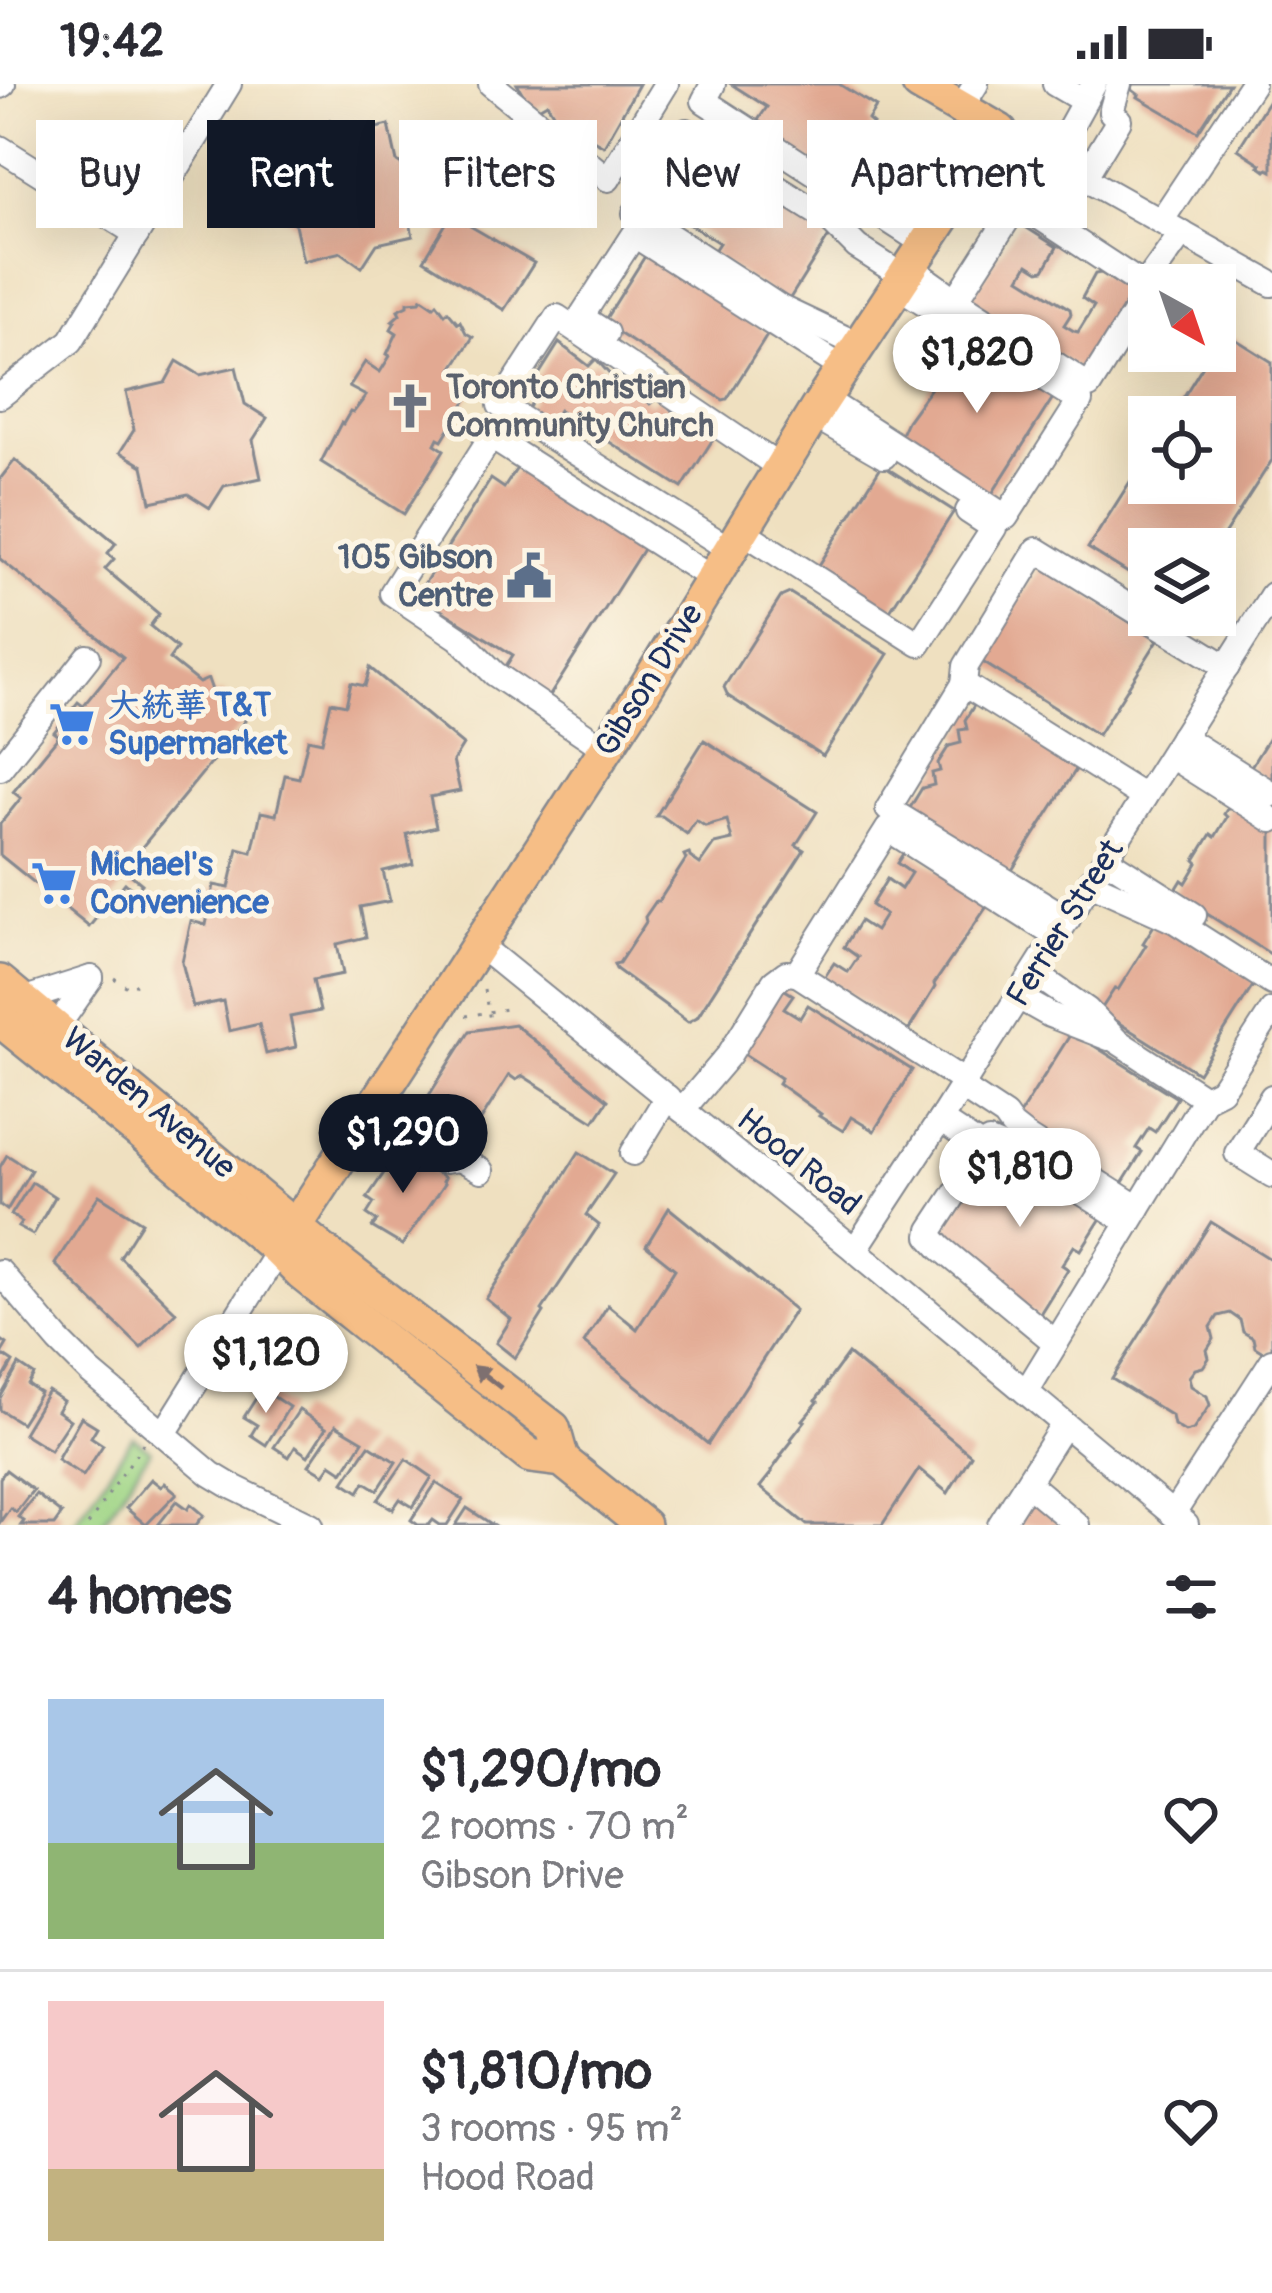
<!DOCTYPE html>
<meta charset="utf-8">
<style>
body{margin:0;font-family:Pangolin,"LXGW WenKai TC",sans-serif;background:#f2f2f3;color:#2b2b33;height:100vh;display:flex;flex-direction:column;font-size:45px;white-space:nowrap}
*{box-sizing:border-box;margin:0}
p{font-size:39px;color:#7c7c81}
.icon{flex:none;width:66px;height:66px;fill:none;stroke:currentColor;stroke-width:2;stroke-linecap:round;stroke-linejoin:round}
.map{position:relative;height:1441px;overflow:hidden}
.details{display:flex;flex-direction:column;background:#fff;flex:1}
.details>*{flex:none}
.banner{position:absolute;left:36px;top:36px;width:1200px;height:108px;display:flex;gap:24px}
.needle{width:78px;rotate:140deg}
.buttons{position:absolute;left:1128px;top:180px;display:grid;gap:24px}
.buttons a{display:grid;place-items:center;width:108px;height:108px;border-radius:0px;background:#fff;box-shadow:0 12px 48px #0002;font-size:60px}
.price{position:absolute;translate:-50% -102px;padding:0 27px;border-radius:42px;background:#fff;color:#222;font-size:39px;line-height:78px;filter:drop-shadow(0 3px 6px #0008)}
.price::after{content:'';position:absolute;left:50%;top:72px;width:36px;height:27px;margin-left:-18px;background:inherit;clip-path:polygon(0 0,100% 0,50% 100%)}
.price.on{background:#111827;color:#fff}
ul{padding:0;list-style:none}
li{display:flex;align-items:center;gap:36px;height:300px;padding:0 48px}
li+li{border-top:3px solid #e1e1e2}
li span{display:grid;place-items:center;flex:none;width:336px;height:240px;border-radius:0px;color:#555}
li>.icon{margin-inline-start:auto}
span .icon{width:144px;height:144px;fill:#fffc;stroke-width:1}
li b{font-size:51px}
h2{display:flex;justify-content:space-between;align-items:center;height:144px;padding:0 48px;font-size:51px}
.tag{padding:0 42px;border-radius:0px;background:#fff;box-shadow:0 12px 48px #0002;font-size:42px;line-height:108px}
.tag.on{background:#111827;color:#fff}
.status{display:flex;justify-content:space-between;align-items:center;height:84px;padding:0 60px;background:#fff;direction:ltr}
.status svg{height:33px;fill:currentColor}
.map>svg:first-child{display:block}
.green{fill:#a0d687;stroke:#5e8272;stroke-width:3}
.building{fill:#e2a992}
.lines{fill:none;stroke-linecap:round;stroke-linejoin:round}
.minor-casing{stroke:#85888f;stroke-width:28}
.major-casing{stroke:#85888f;stroke-width:38}
.path{stroke:#85888f;stroke-width:3;stroke-dasharray:3 9;stroke-linecap:butt}
.minor{stroke:#fff;stroke-width:24}
.major{stroke:#f6be86;stroke-width:33}
.oneway{fill:#7e6f70}
.labels{text-anchor:middle;dominant-baseline:central;stroke-width:10;stroke-linejoin:round;paint-order:stroke}
.worship-label{font-size:33px;font-weight:bold;fill:#5b616d;stroke:#fcf5e5;text-anchor:start}
.service-label{font-size:33px;font-weight:bold;fill:#4e5e75;stroke:#fcf5e5;text-anchor:end}
.street-label{font-size:33px;fill:#1b2f5e;stroke:#fcf5e5}
.shop-label{font-size:33px;font-weight:bold;fill:#366cbe;stroke:#fcf5e5;text-anchor:start}
</style>
<div class="status"><b>19:42</b><svg viewBox="0 0 49 12"><path d="M0 12V9h3v3zM5 12V6h3v6zM10 12V3h3v9zM15 12V0h3v12zM26 1h20v11H26zM47 4h2v5h-2z"/></svg></div>
<div class="map">
<svg width="1272" height="1441" viewBox="0 0 1272 1441">
<rect width="100%" height="100%" fill="#fcf5e5"/>
<filter id="ink" filterUnits="userSpaceOnUse"><feTurbulence type="fractalNoise" baseFrequency=".00833" numOctaves="2"/><feDisplacementMap in="SourceGraphic" scale="24" xChannelSelector="R" yChannelSelector="G"/><feConvolveMatrix kernelMatrix="1 2 1 2 8 2 1 2 1" color-interpolation-filters="sRGB"/></filter>
<filter id="wash" filterUnits="userSpaceOnUse"><feTurbulence type="fractalNoise" baseFrequency=".004" numOctaves="4" result="noise"/><feDisplacementMap in="SourceGraphic" scale="48" xChannelSelector="R" yChannelSelector="G"/><feGaussianBlur stdDeviation="2.7" result="paint"/><feColorMatrix in="noise" values="0 0 0 0 0 0 0 0 0 0 0 0 0 0 0 0 0 1.4 0 .05"/><feComposite in="paint" operator="in"/></filter>
<g filter="url(#wash)">
<rect width="100%" height="100%" fill="#efe0c0"/>
<!-- green -->
<polygon class="green" points="133,1353 150,1366 101,1441 73,1441"/>
<g id="blocks">
<!-- building -->
<g class="building">
<polygon points="517,0 639,0 604,62 586,52 575,34 561,42 547,19 533,27"/>
<polygon points="731,0 839,0 876,23 868,36 873,40 869,46 902,68 887,97 876,90 870,100 881,107 874,118 754,42 767,23"/>
<polygon points="1134,0 1229,0 1198,48 1138,13 1139,11 1131,5"/>
<polygon points="1272,11 1272,87 1268,85 1266,87 1259,82 1261,80 1238,65"/>
<polygon points="330,36 351,50 389,41 397,78 420,93 405,114 413,152 377,160 362,183 341,168 303,177 295,140 273,126 287,105 278,66 319,57"/>
<polygon points="694,79 748,113 755,101 831,149 787,219 711,171 719,159 664,124 670,116 679,114 691,96 689,86"/>
<polygon points="451,131 534,179 504,226 424,176"/>
<polygon points="1019,139 1057,163 1044,186 1039,187 1028,180 1020,194 1070,225 1071,230 1064,241 1074,247 1078,248 1094,222 1082,214 1095,190 1101,189 1134,210 1087,291 970,216"/>
<polygon points="647,169 768,250 727,315 723,316 603,239"/>
<polygon points="422,214 434,222 437,219 445,230 448,227 458,239 460,237 466,249 473,253 452,285 473,298 470,304 473,306 442,356 438,354 435,360 444,366 404,430 321,378 341,339 343,340 350,328 353,329 366,312 349,303 365,278 380,288 390,272 387,270 397,249 391,245 395,238 392,237 400,230 398,226 408,221 408,218 420,217"/>
<polygon points="1224,248 1272,278 1272,376 1215,465 1149,465 1149,502 1088,464 1149,368 1149,399 1215,399 1215,333 1171,333 1212,267 1215,267"/>
<polygon points="966,251 1056,309 990,413 899,355 907,337 941,290 939,288"/>
<polygon points="559,259 589,282 596,275 619,301 627,294 650,320 659,312 681,337 688,331 717,349 682,404 559,326 549,342 526,328 543,301 535,297"/>
<polygon points="177,277 200,291 236,283 245,320 267,334 253,356 261,394 224,402 210,424 188,410 151,418 143,382 120,368 134,346 126,308 165,299"/>
<polygon points="15,376 116,459 108,469 114,475 105,485 159,530 150,542 177,564 169,575 199,599 208,595 214,612 223,608 230,625 239,621 245,637 124,785 142,800 135,808 125,799 89,843 0,771 0,740 21,714 13,708 59,652 54,648 78,618 83,622 123,573 0,475 0,395"/>
<polygon points="519,381 645,462 547,616 506,582 513,571 417,511 491,395 504,404"/>
<polygon points="882,381 954,427 887,531 816,486"/>
<polygon points="1041,482 1158,556 1098,651 981,577"/>
<polygon points="790,509 888,570 823,672 728,612 724,603 781,513"/>
<polygon points="370,584 463,661 453,677 460,707 430,713 436,743 407,750 413,780 383,787 390,817 360,823 366,853 337,860 343,890 313,896 320,927 290,933 296,963 266,970 259,940 229,947 223,917 193,923 182,878 191,837 206,841 214,801 229,804 238,764 252,768 261,728 276,731 285,691 299,694 308,655 322,658 331,618 346,621 351,599 365,602"/>
<polygon points="975,620 1077,684 1009,791 908,727 922,704 934,701 932,689 940,687 938,679 949,662 961,659 959,646 967,645 965,636"/>
<polygon points="1272,649 1272,701 1250,684"/>
<polygon points="704,656 817,728 796,761 804,766 697,933 688,938 616,885 614,880 619,879 646,838 645,833 656,817 659,817 686,775 684,771 689,769 690,773 700,780 714,760 732,756 727,736 705,742 696,736 687,750 662,732 656,732"/>
<polygon points="1232,717 1272,742 1272,871 1174,809 1182,796 1186,799 1198,779 1195,776 1211,750 1215,753 1227,733 1224,730"/>
<polygon points="906,765 990,818 934,900 935,903 908,947 824,894 834,879 848,888 858,873 844,863 860,837 875,847 885,831 871,821 887,795 901,805 911,789 897,779"/>
<polygon points="1158,835 1256,897 1198,989 1100,927 1115,904 1118,906 1146,861 1143,859"/>
<polygon points="777,901 793,911 784,924 800,934 808,921 912,986 874,1047 851,1033 843,1047 819,1032 821,1030 778,999 781,994 738,966"/>
<polygon points="514,940 608,1016 594,1037 523,992 516,996 509,991 467,1058 419,1027 470,947"/>
<polygon points="1072,948 1177,1014 1155,1048 1149,1044 1136,1064 1142,1068 1120,1103 1016,1036"/>
<polygon points="401,1064 444,1094 442,1098 444,1100 402,1161 372,1143 377,1137 367,1130 374,1119 367,1114"/>
<polygon points="998,1065 1103,1131 1081,1166 1074,1162 1062,1181 1068,1185 1038,1233 941,1154 960,1120"/>
<polygon points="579,1068 614,1090 586,1131 599,1141 542,1226 544,1228 515,1274 496,1259 511,1235 486,1215"/>
<polygon points="7,1071 31,1086 7,1126 0,1121 0,1083"/>
<polygon points="32,1098 55,1113 33,1151 18,1143 22,1138 11,1131"/>
<polygon points="99,1111 142,1138 120,1173 176,1228 141,1264 55,1180"/>
<polygon points="669,1124 795,1226 708,1360 584,1259 608,1221 637,1245 675,1185 646,1162"/>
<polygon points="1211,1138 1272,1176 1272,1266 1263,1268 1255,1263 1253,1254 1243,1248 1240,1236 1230,1229 1218,1232 1211,1243 1214,1255 1207,1266 1209,1274 1203,1283 1195,1285 1189,1293 1191,1302 1207,1312 1210,1321 1193,1346 1185,1348 1174,1341 1172,1332 1112,1295"/>
<polygon points="0,1255 7,1260 1,1270 13,1278 0,1300"/>
<polygon points="848,1270 971,1371 948,1409 919,1385 882,1441 807,1441 760,1403 772,1388 771,1387 782,1372 781,1371 792,1357 791,1355 805,1337 803,1336 818,1318 816,1316 827,1301 826,1300"/>
<polygon points="19,1281 34,1291 28,1301 40,1309 21,1339 0,1326 0,1314"/>
<polygon points="262,1305 289,1323 266,1361 251,1351 257,1341 244,1333"/>
<polygon points="48,1307 63,1317 57,1327 70,1336 50,1366 23,1349"/>
<polygon points="299,1326 326,1344 308,1372 295,1363 289,1373 274,1363"/>
<polygon points="81,1333 97,1343 91,1353 103,1361 83,1392 57,1375"/>
<polygon points="336,1341 363,1357 343,1388 331,1380 324,1390 309,1381"/>
<polygon points="369,1361 396,1378 378,1406 365,1398 359,1408 344,1398"/>
<polygon points="406,1375 432,1393 413,1423 400,1415 393,1425 378,1416"/>
<polygon points="6,1386 33,1406 16,1428 10,1424 0,1438 0,1394"/>
<polygon points="151,1395 161,1403 165,1399 177,1409 146,1441 126,1424"/>
<polygon points="436,1399 463,1416 447,1441 440,1441 433,1436 429,1441 418,1441 411,1436"/>
<polygon points="36,1410 62,1430 54,1441 21,1441 24,1437 18,1433"/>
<polygon points="1027,1415 1058,1438 1056,1441 1011,1441"/>
<polygon points="177,1417 188,1425 191,1420 204,1431 196,1441 158,1441"/>
<polygon points="467,1424 493,1441 456,1441"/>
</g>
</g>
</g>
<g filter="url(#ink)">
<use href="#blocks" fill-opacity="0" stroke="#85888f" stroke-width="3"/>
<g class="lines">
<!-- minor casing -->
<g class="minor-casing">
<g id="minor">
<polyline points="491,0 608,95 666,0"/>
<polyline points="713,0 704,17 925,160"/>
<polyline points="1055,0 1084,17"/>
<polyline points="0,2 3,0"/>
<polyline points="961,24 976,0"/>
<polyline points="1000,47 1272,200"/>
<polyline points="0,64 137,150"/>
<polyline points="1052,76 1094,0"/>
<polyline points="1084,94 1119,36 1111,28 1119,0"/>
<polyline points="1161,137 1252,0"/>
<polyline points="910,183 956,216"/>
<polyline points="1144,202 1182,149"/>
<polyline points="1149,205 1018,119 956,216 1089,302 1149,206"/>
<polyline points="606,249 581,233 634,151 844,285"/>
<polyline points="859,261 781,224 635,129 687,47 832,138 857,163 904,193"/>
<polyline points="0,312 71,257 229,0"/>
<polyline points="824,315 1006,433 1080,317 898,202"/>
<polyline points="813,331 884,372"/>
<polyline points="742,447 919,560 994,444 968,427"/>
<polyline points="731,466 500,321 557,233 781,384"/>
<polyline points="964,600 966,582 1037,466 1227,583"/>
<polyline points="1182,653 1272,710"/>
<polyline points="606,665 495,590 459,554 392,509 491,353 713,495"/>
<polyline points="1171,672 1272,736"/>
<polyline points="0,684 88,573"/>
<polyline points="1106,775 1194,831"/>
<polyline points="1090,799 1175,837 1272,899"/>
<polyline points="1068,835 888,725 964,600 1144,713"/>
<polyline points="479,861 855,1166 1186,1441"/>
<polyline points="1034,889 1087,926 1117,957 1205,1014 1221,1006 1272,927"/>
<polyline points="1018,913 1050,931 1109,954"/>
<polyline points="22,916 91,894"/>
<polyline points="57,943 91,894"/>
<polyline points="965,998 797,890 888,745 1056,852"/>
<polyline points="961,1003 1005,1032 1012,1042 1026,1053 1138,1124"/>
<polyline points="1272,1013 1237,1069 1272,1091"/>
<polyline points="373,1025 398,1028 454,1061 459,1075 481,1087"/>
<polyline points="373,1025 387,1042 445,1077 459,1075"/>
<polyline points="682,1026 729,971 774,898 786,889 797,890"/>
<polyline points="940,1036 984,1065"/>
<polyline points="633,1069 667,1013"/>
<polyline points="855,1166 944,1030 1272,511"/>
<polyline points="0,1188 59,1257 90,1288 211,1390 231,1402 311,1441"/>
<polyline points="1056,1259 941,1164 930,1152 931,1146 989,1058 1027,1074 1129,1138"/>
<polyline points="1026,1308 1205,1014"/>
<polyline points="165,1348 284,1157"/>
<polyline points="1027,1399 1077,1441"/>
<polyline points="1173,1430 1272,1277"/>
<polyline points="1000,1441 1064,1340"/>
</g>
</g>
<!-- major casing -->
<g class="major-casing">
<g id="major">
<polyline points="0,898 321,1165 553,1344 562,1376"/>
<polyline points="0,936 145,1053 278,1166 302,1190 530,1372 562,1376 643,1441"/>
<polyline points="295,1143 643,608 818,323 1000,47 919,0"/>
</g>
</g>
<!-- path -->
<g class="path">
<polyline points="114,894 129,904 136,900"/>
<polyline points="484,906 491,941"/>
<polyline points="466,932 511,924"/>
<polyline points="88,1441 144,1358"/>
</g>
<!-- minor -->
<use href="#minor" class="minor"/>
<!-- major -->
<use href="#major" class="major"/>
</g>
<!-- one-way arrows -->
<defs><path id="oneway-solid" d="M-6-.8H1V-3.2L6.5 0L1 3.2V.8H-6Z" transform="scale(3)"/></defs>
<use class="oneway" href="#oneway-solid" transform="translate(487 1293) rotate(-142)"/>
</g>
<!-- icons -->
<defs>
<g id="church-bare" transform="scale(3.6)"><path d="M-1.2-6h2.4v3.5h3.3v2.4h-3.3V6h-2.4V-.1h-3.3v-2.4h3.3Z" fill="#6b7280" stroke="#fcf5e5" stroke-width="2.5" paint-order="stroke"/></g>
<g id="civic-bare" transform="scale(3.6)"><path d="M-.6-6.5H3V-4.5H.6V-3L4-1V1h2V6H-6V1h2V-1L-.6-3ZM-1.2 2.5V6h2.4V2.5Z" fill="#5c6f8a" stroke="#fcf5e5" stroke-width="2.5" paint-order="stroke"/></g>
<g id="supermarket-bare" transform="scale(3.6)"><path d="M-6-5.5h2.5l.6 2H6L4.5 2H-2.5L-4.4-4H-6ZM-1.5 3.2a1.3 1.3 0 1 0 .1 0ZM3 3.2a1.3 1.3 0 1 0 .1 0Z" fill="#3f7fe0" stroke="#fcf5e5" stroke-width="2.5" paint-order="stroke"/></g>
</defs>
<g fill-rule="evenodd">
<use href="#church-bare" x="410" y="322"/>
<use href="#civic-bare" x="529" y="492"/>
<use href="#supermarket-bare" x="72" y="640"/>
<use href="#supermarket-bare" x="54" y="799"/>
</g>
<g class="labels">
<!-- worship labels -->
<g class="worship-label">
<text x="446" y="303">Toronto Christian<tspan x="446" dy="38">Community Church</tspan></text>
</g>
<!-- service labels -->
<g class="service-label">
<text x="493" y="473">105 Gibson<tspan x="493" dy="38">Centre</tspan></text>
</g>
<!-- street labels -->
<g class="street-label">
<text transform="translate(649 596) rotate(-58)">Gibson Drive</text>
<text transform="translate(1065 839) rotate(-58)">Ferrier Street</text>
<text transform="translate(149 1019) rotate(40)">Warden Avenue</text>
<text transform="translate(799 1078) rotate(39)">Hood Road</text>
</g>
<!-- shop labels -->
<g class="shop-label">
<text x="108" y="621">大統華 T&amp;T<tspan x="108" dy="38">Supermarket</tspan></text>
<text x="90" y="780">Michael's<tspan x="90" dy="38">Convenience</tspan></text>
</g>
</g>
</svg>
<div class="buttons">
<a><svg class="needle" viewBox="-14 -14 28 28"><path d="M0-13l5 13h-10z" fill="#e53935"/><path d="M0 13l5-13h-10z" fill="#7c7c81"/></svg></a>
<a><svg class="icon" aria-label="locate" viewBox="0 0 24 24"><circle cx="12" cy="12" r="6"/><path d="M12 2v4M12 18v4M2 12h4M18 12h4"/></svg></a>
<a><svg class="icon" aria-label="layers" viewBox="0 0 24 24"><path d="M12 4l9 5-9 5-9-5zM3 14l9 5 9-5"/></svg></a>
</div>
<b class="price" style="left:977px;top:332px">$1,820</b>
<b class="price on" style="left:403px;top:1112px">$1,290</b>
<b class="price" style="left:1020px;top:1146px">$1,810</b>
<b class="price" style="left:266px;top:1332px">$1,120</b>
<div class="banner">
<a class="tag">Buy</a>
<a class="tag on">Rent</a>
<a class="tag">Filters</a>
<a class="tag">New</a>
<a class="tag">Apartment</a>
</div>
</div>
<section class="details">
<h2>4 homes<svg class="icon" aria-label="filters" viewBox="0 0 24 24"><path d="M4 7h16M4 17h16"/><circle cx="9" cy="7" r="2"/><circle cx="15" cy="17" r="2"/></svg></h2>
<ul>
<li><span style="background:linear-gradient(#a9c7e8 60%,#8fb573 0)"><svg class="icon" aria-label="home" viewBox="0 0 24 24"><path d="M3 11l9-7 9 7M6 9v11h12V9"/></svg></span><div><b>$1,290/mo</b><p>2 rooms · 70 m²</p><p>Gibson Drive</p></div><svg class="icon" aria-label="heart" viewBox="0 0 24 24"><path d="M12 20l-8-8c-3-5 5-10 8-4 3-6 11-1 8 4z"/></svg></li>
<li><span style="background:linear-gradient(#f6c9c9 70%,#c2b280 0)"><svg class="icon" aria-label="home" viewBox="0 0 24 24"><path d="M3 11l9-7 9 7M6 9v11h12V9"/></svg></span><div><b>$1,810/mo</b><p>3 rooms · 95 m²</p><p>Hood Road</p></div><svg class="icon" aria-label="heart" viewBox="0 0 24 24"><path d="M12 20l-8-8c-3-5 5-10 8-4 3-6 11-1 8 4z"/></svg></li>
</ul>
</section>
